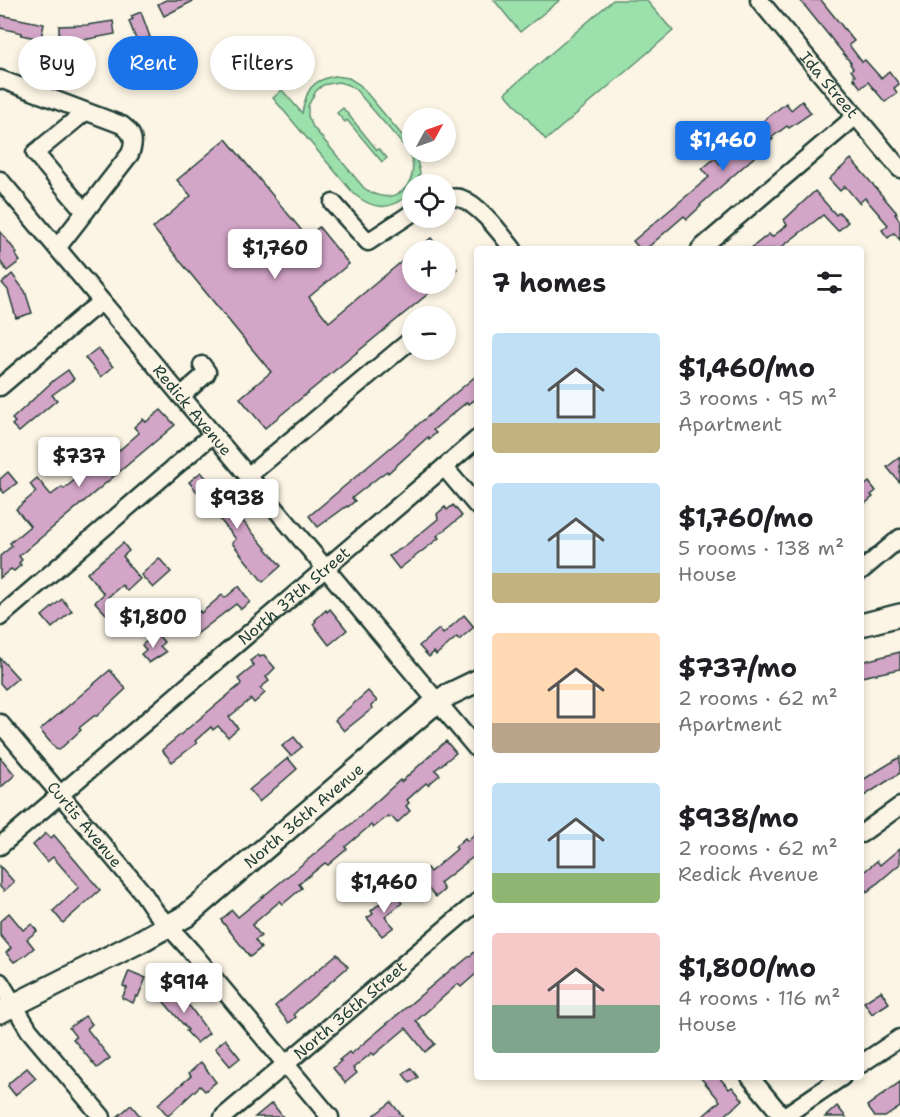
<!DOCTYPE html>
<meta charset="utf-8">
<style>
body{margin:0;font-family:"Shantell Sans",sans-serif;background:#f6f6f6;color:#202124;height:100vh;display:flex;flex-direction:column;font-size:22px;white-space:nowrap}
*{box-sizing:border-box;margin:0}
p{font-size:20px;color:#757577}
.icon{flex:none;width:33px;height:33px;fill:none;stroke:currentColor;stroke-width:2;stroke-linecap:round;stroke-linejoin:round}
.map{position:relative;flex:1;overflow:hidden}
.sheet{position:absolute;left:474px;top:246px;width:390px;height:834px;display:flex;flex-direction:column;background:#fff;border-radius:6px;box-shadow:0 3px 9px #0003}
.sheet>*{flex:none}
.guide{position:absolute;left:18px;top:36px;width:366px;height:54px;display:flex;gap:12px}
.needle{width:39px;rotate:50deg}
.buttons{position:absolute;left:402px;top:108px;display:grid;gap:12px}
.buttons a{display:grid;place-items:center;width:54px;height:54px;border-radius:50%;background:#fff;box-shadow:0 3px 9px #0003;font-size:30px}
.price{position:absolute;translate:-50% -51px;padding:0 14px;border-radius:6px;background:#fff;color:#222;font-size:20px;line-height:39px;filter:drop-shadow(0 2px 3px #0008)}
.price::after{content:'';position:absolute;left:50%;top:36px;width:18px;height:14px;margin-left:-9px;background:inherit;clip-path:polygon(0 0,100% 0,50% 100%)}
.price.selected{background:#1a73e8;color:#fff}
ul{padding:0;list-style:none}
li{display:flex;align-items:center;gap:18px;height:150px;padding:0 18px}
li span{display:grid;place-items:center;flex:none;width:168px;height:120px;border-radius:6px;color:#555}
li>.icon{margin-inline-start:auto}
span .icon{width:72px;height:72px;fill:#fffc;stroke-width:1}
li b{font-size:26px}
h2{display:flex;justify-content:space-between;align-items:center;height:72px;padding:0 18px;font-size:26px}
.pill{padding:0 21px;border-radius:27px;background:#fff;box-shadow:0 3px 9px #0003;font-size:21px;line-height:54px}
.pill.selected{background:#1a73e8;color:#fff}
.map>svg:first-child{display:block}
.green{fill:#9ce0ac;stroke:#5e8e70;stroke-width:1.5;fill-rule:evenodd}
.building{fill:#d3a5c7;stroke:#1f3d34;stroke-width:1.5}
.lines{fill:none;stroke-linecap:round;stroke-linejoin:round}
.minor-casing{stroke:#1f3d34;stroke-width:21}
.major-casing{stroke:#1f3d34;stroke-width:26}
.minor{stroke:#fcf5e5;stroke-width:16}
.major{stroke:#fcf5e5;stroke-width:21}
.labels{text-anchor:middle;dominant-baseline:central;stroke-width:4.5;stroke-linejoin:round;paint-order:stroke}
.street-label{font-size:16px;fill:#1f3d34;stroke:#fcf5e5}
</style>
<div class="map">
<svg width="900" height="1117" viewBox="0 0 900 1117">
<rect width="100%" height="100%" fill="#fcf5e5"/>
<filter id="ink" filterUnits="userSpaceOnUse"><feTurbulence type="fractalNoise" baseFrequency=".0167" numOctaves="2"/><feDisplacementMap in="SourceGraphic" scale="12" xChannelSelector="R" yChannelSelector="G"/><feConvolveMatrix kernelMatrix="1 2 1 2 8 2 1 2 1" color-interpolation-filters="sRGB"/></filter>
<g filter="url(#ink)">
<!-- green -->
<g class="green">
<polygon points="494,0 560,0 520,32"/>
<polygon points="613,0 646,0 673,31 546,140 505,93"/>
<path d="M 335,76 L 349,78 L 360,85 L 412,147 L 412,152 L 415,152 L 420,173 L 416,184 L 412,184 L 411,192 C 391,211 375,211 354,194 L 273,98 L 282,90 L 302,113 C 306,91 311,80 335,76 ZM 338,82 L 349,85 L 356,90 L 410,153 C 422,186 392,210 364,188 L 313,127 L 308,116 L 308,106 L 316,91 L 323,85 Z"/>
<polygon points="343,108 377,150 379,149 387,158 382,162 347,120 345,122 337,113"/>
</g>
<!-- building -->
<g class="building">
<polygon points="166,0 195,0 164,16 158,4"/>
<polygon points="800,0 821,0 854,41 849,45 862,62 865,60 881,78 889,71 899,84 894,88 897,93 885,102 868,82 861,88 853,78 855,76 851,70 853,68 850,64 851,63"/>
<polygon points="141,12 150,37 137,42 129,21 133,19 131,16"/>
<polygon points="0,15 44,24 41,39 21,35 22,33 0,28"/>
<polygon points="113,21 115,34 83,40 59,39 59,26 87,25"/>
<polygon points="802,101 811,113 789,128 787,126 771,138 773,139 761,151 700,205 701,206 687,219 684,216 646,249 640,249 633,241 709,177 702,169 715,158 720,164 738,148 740,149 767,126 763,121 786,103 791,110"/>
<polygon points="226,139 307,237 319,227 349,264 309,297 329,322 412,253 412,284 440,284 265,428 240,398 271,372 153,228 191,196 177,180"/>
<polygon points="851,159 897,213 895,214 900,221 900,240 894,233 888,238 882,230 888,225 865,198 859,203 845,186 840,191 829,179"/>
<polygon points="815,191 836,215 839,212 848,222 838,231 823,215 779,249 750,249 769,234 772,237 787,225 784,220"/>
<polygon points="0,231 17,253 15,254 20,261 7,271 0,261"/>
<polygon points="431,238 441,250 415,250"/>
<polygon points="446,255 457,269 446,279"/>
<polygon points="12,274 25,291 32,313 16,318 8,290 2,283"/>
<polygon points="98,348 113,367 101,377 85,358"/>
<polygon points="68,370 74,379 52,395 57,400 19,432 12,425 15,422 12,419 54,380"/>
<polygon points="477,375 477,398 469,404 467,402 433,430 436,433 429,439 428,437 388,473 387,471 380,476 352,498 355,501 348,507 347,506 318,527 309,516"/>
<polygon points="161,410 175,425 19,556 22,560 19,563 21,565 14,571 11,569 0,578 0,556 12,546 10,543 30,526 16,509 36,492 30,484 37,478 51,495 62,487 64,489 85,471 72,455 84,445 92,455 101,448 102,451 108,446 116,453 139,433 134,427 143,419 146,422"/>
<polygon points="900,457 900,483 887,467"/>
<polygon points="8,472 17,483 4,493 0,488 0,479"/>
<polygon points="201,472 281,566 263,582 232,543 236,539 189,482"/>
<polygon points="869,482 876,491 871,495 873,497 861,507 861,483 864,486"/>
<polygon points="453,505 462,516 437,536 439,538 399,569 389,556 405,546 438,519 437,514 445,507 447,510"/>
<polygon points="123,543 129,551 123,556 126,560 125,561 140,579 127,591 122,585 108,597 116,605 106,614 95,602 104,594 87,573"/>
<polygon points="159,558 171,572 153,588 141,575"/>
<polygon points="239,586 250,602 241,609 236,604 193,637 180,620 194,608 198,612 200,611 201,613 222,595 225,598"/>
<polygon points="62,599 72,611 52,628 42,616"/>
<polygon points="330,609 347,630 329,645 313,624 316,621 315,620 326,610 327,612"/>
<polygon points="464,615 474,627 459,640 457,637 436,655 434,652 429,657 419,646 439,629 443,634"/>
<polygon points="158,635 164,642 160,646 166,652 149,663 141,654 146,650 142,645 153,636 155,638"/>
<polygon points="900,652 900,669 861,677 861,662"/>
<polygon points="258,655 260,657 264,655 275,668 266,677 269,681 260,688 265,693 254,703 251,699 229,717 238,728 228,737 218,726 213,730 211,727 195,741 197,743 172,762 162,750 240,685 241,683 238,679 254,666 250,661"/>
<polygon points="0,658 18,678 5,689 0,683"/>
<polygon points="110,670 126,689 97,716 94,716 79,728 81,730 59,750 56,749 40,730"/>
<polygon points="368,691 377,701 371,706 373,708 344,731 335,720"/>
<polygon points="294,737 302,747 291,756 282,746"/>
<polygon points="446,741 456,753 435,770 440,775 435,779 428,785 426,783 407,800 409,803 406,806 410,811 397,823 391,816 389,818 388,816 373,828 371,825 345,847 347,849 328,865 325,863 299,884 302,888 283,904 280,901 252,925 261,936 255,940 261,948 250,957 221,920 232,910 238,917 356,820 400,780 401,782"/>
<polygon points="0,757 15,775 0,788"/>
<polygon points="900,757 900,773 861,798 861,781"/>
<polygon points="288,758 297,769 259,802 249,790"/>
<polygon points="477,832 477,854 440,883 444,890 436,897 417,877 427,868 430,872 457,849 455,847 465,838 467,841"/>
<polygon points="46,833 51,838 54,835 100,890 63,923 53,911 79,887 53,857 47,862 33,845"/>
<polygon points="900,848 900,864 867,892 866,890 861,893 861,874 877,861 880,865"/>
<polygon points="0,866 14,882 4,891 0,887"/>
<polygon points="393,892 402,903 385,917 394,927 382,936 367,918 373,914 371,911"/>
<polygon points="9,913 23,930 32,924 37,931 27,939 34,948 23,957 14,962 6,953 11,948 0,935 0,921"/>
<polygon points="477,950 477,973 461,987 458,984 416,1021 435,1044 425,1052 406,1028 374,1055 372,1053 353,1068 357,1073 345,1083 333,1068 341,1061 339,1060 349,1052 351,1054 454,967 455,968"/>
<polygon points="337,954 348,967 298,1010 294,1014 296,1017 289,1023 275,1006"/>
<polygon points="129,971 146,978 138,997 136,996 133,1003 122,998 127,988 123,986"/>
<polygon points="169,985 191,1008 209,1033 197,1043 186,1031 188,1030 158,995"/>
<polygon points="881,991 889,1003 872,1014 864,1002"/>
<polygon points="85,1016 92,1024 87,1029 110,1058 97,1068 73,1039 76,1037 69,1028"/>
<polygon points="225,1039 240,1058 230,1066 215,1048"/>
<polygon points="201,1062 216,1082 205,1091 200,1086 168,1116 158,1104 191,1076 189,1073"/>
<polygon points="27,1068 36,1078 15,1095 8,1086 9,1083"/>
<polygon points="411,1068 418,1077 410,1083 403,1074"/>
<polygon points="700,1077 719,1077 729,1089 732,1087 743,1100 723,1117 702,1117 720,1101"/>
<polygon points="900,1082 900,1107 885,1117 875,1117 867,1106"/>
<polygon points="391,1102 403,1117 372,1117 390,1103"/>
<polygon points="272,1103 283,1117 255,1117"/>
<polygon points="131,1105 141,1117 117,1117"/>
<polygon points="837,1106 846,1117 825,1117"/>
</g>
<g class="lines">
<!-- minor casing -->
<g class="minor-casing">
<g id="minor">
<path id="s1" d="M 759,0 L 900,169"/>
<path d="M 0,79 L 122,125 C 134,134 135,142 130,154 L 57,248"/>
<polyline points="85,112 35,153 85,212"/>
<path id="s2" d="M 0,180 L 477,749"/>
<path d="M 446,198 C 450,198 456,197 460,198 C 479,204 501,234 513,249"/>
<polyline points="333,203 368,242 412,213"/>
<polyline points="700,249 856,116"/>
<polyline points="0,387 88,312 102,302"/>
<polyline points="181,396 206,374 207,372 202,365"/>
<polyline points="444,467 477,506"/>
<polyline points="248,476 412,339"/>
<polyline points="861,571 900,538"/>
<polyline points="0,617 213,434"/>
<path id="s3" d="M 0,723 L 143,893 L 155,911 L 191,951 L 330,1117"/>
<polyline points="861,834 900,806"/>
<path id="s4" d="M 0,846 L 477,439"/>
<polyline points="0,982 29,1030 102,1117"/>
<polyline points="861,1064 900,1038"/>
<polyline points="750,1077 783,1117"/>
<path id="s5" d="M 223,1117 L 477,902"/>
<polyline points="783,1117 842,1077"/>
</g>
</g>
<!-- major casing -->
<g class="major-casing">
<g id="major">
<polyline points="861,625 900,615"/>
<path id="s6" d="M 0,1012 L 139,942 L 186,916 L 429,708 L 448,695 L 477,681"/>
</g>
</g>
<!-- minor -->
<use href="#minor" class="minor"/>
<!-- major -->
<use href="#major" class="major"/>
</g>
</g>
<g class="labels">
<!-- street labels -->
<g class="street-label">
<text stroke="none"><textPath href="#s1" startOffset="110">Ida Street</textPath></text>
<text stroke="none"><textPath href="#s2" startOffset="300">Redick Avenue</textPath></text>
<text stroke="none"><textPath href="#s4" startOffset="386">North 37th Street</textPath></text>
<text stroke="none"><textPath href="#s6" startOffset="364">North 36th Avenue</textPath></text>
<text stroke="none"><textPath href="#s3" startOffset="132">Curtis Avenue</textPath></text>
<text stroke="none"><textPath href="#s5" startOffset="166">North 36th Street</textPath></text>
</g>
</g>
</svg>
<div class="buttons">
<a><svg class="needle" viewBox="-14 -14 28 28"><path d="M0-13l5 13h-10z" fill="#e53935"/><path d="M0 13l5-13h-10z" fill="#757577"/></svg></a>
<a><svg class="icon" aria-label="locate" viewBox="0 0 24 24"><circle cx="12" cy="12" r="6"/><path d="M12 2v4M12 18v4M2 12h4M18 12h4"/></svg></a>
<a>+</a>
<a>−</a>
</div>
<b class="price selected" style="left:723px;top:172px">$1,460</b>
<b class="price" style="left:275px;top:280px">$1,760</b>
<b class="price" style="left:79px;top:488px">$737</b>
<b class="price" style="left:237px;top:530px">$938</b>
<b class="price" style="left:153px;top:649px">$1,800</b>
<b class="price" style="left:384px;top:914px">$1,460</b>
<b class="price" style="left:184px;top:1014px">$914</b>
<div class="guide">
<a class="pill">Buy</a>
<a class="pill selected">Rent</a>
<a class="pill">Filters</a>
</div>
<section class="sheet">
<h2>7 homes<svg class="icon" aria-label="filters" viewBox="0 0 24 24"><path d="M4 7h16M4 17h16"/><circle cx="9" cy="7" r="2"/><circle cx="15" cy="17" r="2"/></svg></h2>
<ul>
<li><span style="background:linear-gradient(#bfe0f5 75%,#c2b280 0)"><svg class="icon" aria-label="home" viewBox="0 0 24 24"><path d="M3 11l9-7 9 7M6 9v11h12V9"/></svg></span><div><b>$1,460/mo</b><p>3 rooms · 95 m²</p><p>Apartment</p></div></li>
<li><span style="background:linear-gradient(#bfe0f5 75%,#c2b280 0)"><svg class="icon" aria-label="home" viewBox="0 0 24 24"><path d="M3 11l9-7 9 7M6 9v11h12V9"/></svg></span><div><b>$1,760/mo</b><p>5 rooms · 138 m²</p><p>House</p></div></li>
<li><span style="background:linear-gradient(#ffd9b3 75%,#b9a48a 0)"><svg class="icon" aria-label="home" viewBox="0 0 24 24"><path d="M3 11l9-7 9 7M6 9v11h12V9"/></svg></span><div><b>$737/mo</b><p>2 rooms · 62 m²</p><p>Apartment</p></div></li>
<li><span style="background:linear-gradient(#bfe0f5 75%,#8fb573 0)"><svg class="icon" aria-label="home" viewBox="0 0 24 24"><path d="M3 11l9-7 9 7M6 9v11h12V9"/></svg></span><div><b>$938/mo</b><p>2 rooms · 62 m²</p><p>Redick Avenue</p></div></li>
<li><span style="background:linear-gradient(#f6c9c9 60%,#7fa58c 0)"><svg class="icon" aria-label="home" viewBox="0 0 24 24"><path d="M3 11l9-7 9 7M6 9v11h12V9"/></svg></span><div><b>$1,800/mo</b><p>4 rooms · 116 m²</p><p>House</p></div></li>
</ul>
</section>
</div>
